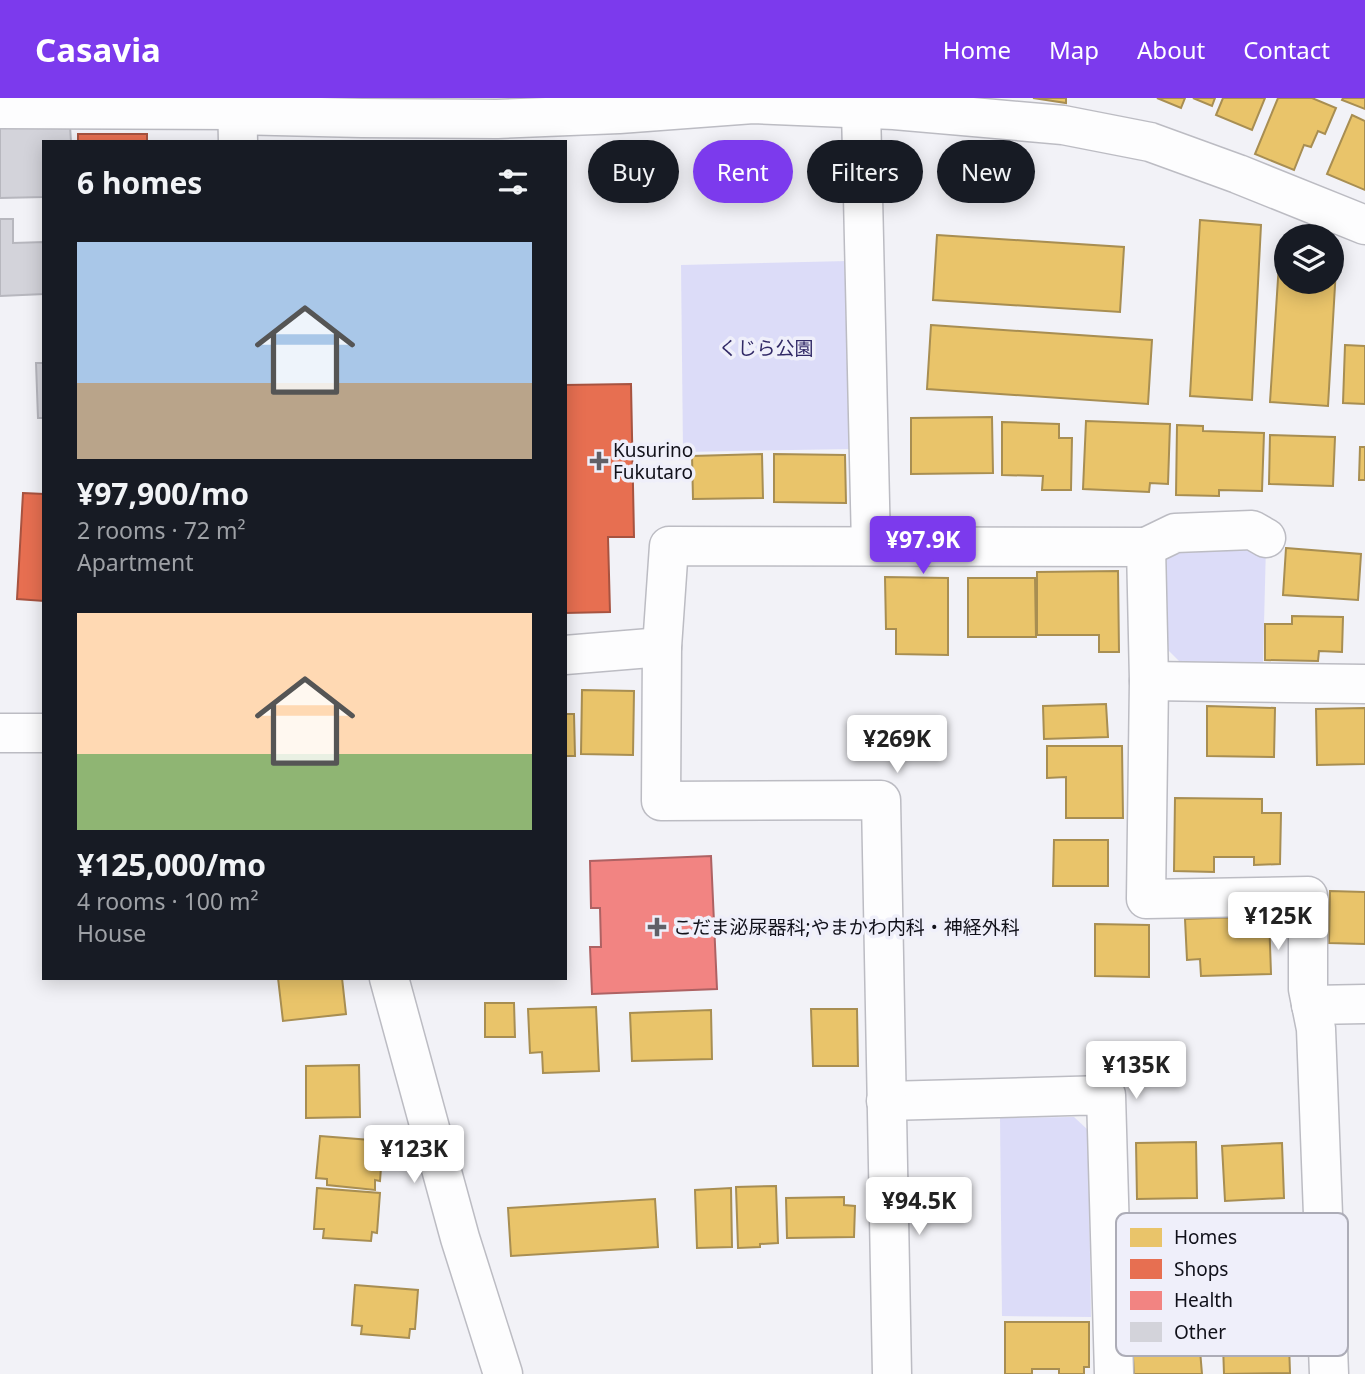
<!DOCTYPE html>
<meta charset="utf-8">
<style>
body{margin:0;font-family:"Noto Sans","Noto Sans JP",sans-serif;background:#242831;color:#f1f3f6;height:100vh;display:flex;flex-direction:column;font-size:26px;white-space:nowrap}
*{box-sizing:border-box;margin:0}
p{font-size:23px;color:#9ea1a6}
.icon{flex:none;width:38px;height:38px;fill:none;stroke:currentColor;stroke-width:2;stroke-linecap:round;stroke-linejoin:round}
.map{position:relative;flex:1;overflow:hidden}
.details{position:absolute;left:42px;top:42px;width:525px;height:840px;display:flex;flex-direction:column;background:#171b24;border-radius:0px;box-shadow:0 4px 18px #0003}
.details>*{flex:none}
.guide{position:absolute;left:588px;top:42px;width:665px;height:63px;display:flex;gap:14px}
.controls{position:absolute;left:1274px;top:126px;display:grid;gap:14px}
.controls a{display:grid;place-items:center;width:70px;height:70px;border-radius:50%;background:#171b24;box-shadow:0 4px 18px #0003;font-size:35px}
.price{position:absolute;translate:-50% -60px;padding:0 16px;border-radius:7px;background:#fff;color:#222;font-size:23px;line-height:46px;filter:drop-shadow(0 2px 4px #0008)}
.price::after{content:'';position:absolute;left:50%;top:42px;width:21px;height:16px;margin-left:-10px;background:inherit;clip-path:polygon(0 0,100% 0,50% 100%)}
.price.current{background:#7c3aed;color:#fff}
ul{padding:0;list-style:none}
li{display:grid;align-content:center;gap:14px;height:371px;padding:0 35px}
li span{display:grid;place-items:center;height:217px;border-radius:0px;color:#555}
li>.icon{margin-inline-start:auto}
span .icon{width:126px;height:126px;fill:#fffc;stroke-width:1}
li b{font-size:30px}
h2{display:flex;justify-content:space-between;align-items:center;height:84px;padding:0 35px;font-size:30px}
.pill{padding:0 24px;border-radius:32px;background:#171b24;box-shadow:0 4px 18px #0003;font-size:24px;line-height:63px}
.pill.current{background:#7c3aed;color:#fff}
header{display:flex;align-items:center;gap:42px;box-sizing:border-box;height:98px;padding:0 35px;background:#7c3aed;color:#fff}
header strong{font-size:33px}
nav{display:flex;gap:38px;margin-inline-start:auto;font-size:24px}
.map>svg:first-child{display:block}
.green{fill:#dcdcf8}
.homes{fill:#e9c46a;stroke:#a88e52;stroke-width:2}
.shops{fill:#e76f51;stroke:#a75340;stroke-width:2}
.health{fill:#f28482;stroke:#ae6263;stroke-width:2}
.building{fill:#d3d3da;stroke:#b7b7be;stroke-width:2}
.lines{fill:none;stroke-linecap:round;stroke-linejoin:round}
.minor-casing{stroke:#bcbcc3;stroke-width:41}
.tertiary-casing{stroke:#bcbcc3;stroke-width:41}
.minor{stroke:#fdfdfe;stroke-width:38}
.tertiary{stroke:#fdfdfe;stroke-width:38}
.poi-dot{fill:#606067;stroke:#efeffa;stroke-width:2.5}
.labels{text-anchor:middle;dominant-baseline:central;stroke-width:7;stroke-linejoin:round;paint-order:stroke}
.park-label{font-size:19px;fill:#312966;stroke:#efeffa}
.poi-label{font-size:19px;fill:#11111a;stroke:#efeffa;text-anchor:start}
.key{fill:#efeffa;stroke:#acacb7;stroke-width:2}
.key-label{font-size:19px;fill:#11111a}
</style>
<header>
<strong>Casavia</strong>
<nav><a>Home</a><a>Map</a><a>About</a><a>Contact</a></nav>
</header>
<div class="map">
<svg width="1365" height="1276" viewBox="0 0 1365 1276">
<rect width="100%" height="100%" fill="#f2f2f7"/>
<!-- green -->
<g class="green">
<polygon points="848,163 852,351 683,354 681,167"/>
<polygon points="1179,447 1266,447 1263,565 1180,564 1166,550 1166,461"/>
<polygon points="1074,1019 1088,1032 1091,1219 1002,1218 1000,1020"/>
</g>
<!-- homes -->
<g class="homes">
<polygon points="1033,0 1066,0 1066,5"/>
<polygon points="1157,0 1185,0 1181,10"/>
<polygon points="1193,0 1215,0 1212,8"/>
<polygon points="1223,0 1265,0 1252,32 1216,17"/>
<polygon points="1278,0 1312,0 1336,10 1325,36 1318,33 1311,49 1304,47 1294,72 1255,56"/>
<polygon points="1343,0 1365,0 1365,11 1342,2"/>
<polygon points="1352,17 1365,23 1365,92 1327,76"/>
<polygon points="1200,122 1261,127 1252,302 1190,298"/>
<polygon points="937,137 1124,149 1120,214 933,202"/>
<polygon points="1280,150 1286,150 1286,184 1332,184 1332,153 1337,153 1328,308 1270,304"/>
<polygon points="931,227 1152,242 1148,306 927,291"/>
<polygon points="1345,247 1365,248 1365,306 1343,305"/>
<polygon points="992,319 993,375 911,376 911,320"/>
<polygon points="1086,323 1170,326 1168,386 1150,385 1149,394 1083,391"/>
<polygon points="1002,324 1059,326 1059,340 1072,340 1071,392 1042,392 1043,378 1002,377"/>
<polygon points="1177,327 1203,328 1203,333 1264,335 1262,393 1219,392 1219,398 1176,397"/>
<polygon points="1270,337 1335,339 1333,388 1269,386"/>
<polygon points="1360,349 1365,349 1365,382 1359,382"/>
<polygon points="762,356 763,400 693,401 692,358"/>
<polygon points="774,356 845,357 846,405 774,404"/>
<polygon points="1286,450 1361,456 1358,502 1283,497"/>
<polygon points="1118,473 1119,554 1099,554 1099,537 1037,537 1037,474"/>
<polygon points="885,479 948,480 948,557 896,556 896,531 886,531"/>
<polygon points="968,480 1035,480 1036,539 968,539"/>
<polygon points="1292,518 1343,519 1342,554 1319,553 1318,563 1265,562 1265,526 1292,526"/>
<polygon points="582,592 634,593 633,657 581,656"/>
<polygon points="1106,606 1108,639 1044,641 1043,608"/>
<polygon points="1207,608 1275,610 1274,659 1207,658"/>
<polygon points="1365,610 1365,666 1317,667 1316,611"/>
<polygon points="565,616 574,616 575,658 565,658"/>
<polygon points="1047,648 1122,648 1123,720 1066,720 1066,679 1047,680"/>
<polygon points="1175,700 1262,701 1262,715 1281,715 1280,766 1254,767 1254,759 1214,759 1214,774 1174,773"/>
<polygon points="1054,742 1108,742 1108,788 1053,788"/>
<polygon points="1330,793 1365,794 1365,846 1329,845"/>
<polygon points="1269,818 1271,876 1201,878 1200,861 1187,862 1185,821"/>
<polygon points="1095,826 1149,827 1149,879 1095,878"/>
<polygon points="278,880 342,880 346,916 283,923"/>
<polygon points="485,905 514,905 515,939 485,939"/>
<polygon points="596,909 599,973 543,975 542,954 530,955 528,911"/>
<polygon points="811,911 857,911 858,968 813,968"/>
<polygon points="711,912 712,961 632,963 630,915"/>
<polygon points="359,967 360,1019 306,1020 306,968"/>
<polygon points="320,1038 383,1043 380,1083 375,1082 375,1092 327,1087 327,1081 316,1080"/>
<polygon points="1196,1044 1197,1100 1137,1101 1136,1045"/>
<polygon points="1282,1045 1284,1100 1225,1103 1222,1048"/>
<polygon points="776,1088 778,1145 760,1146 760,1149 738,1150 736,1089"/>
<polygon points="317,1090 380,1095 377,1135 372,1134 371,1143 323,1140 324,1131 314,1131"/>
<polygon points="731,1090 732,1149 697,1150 695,1092"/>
<polygon points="844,1099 844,1107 855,1108 854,1139 787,1140 786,1100"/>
<polygon points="655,1101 658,1149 511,1158 508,1110"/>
<polygon points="355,1187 418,1192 415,1231 410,1231 409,1240 361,1236 362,1228 352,1227"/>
<polygon points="1288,1216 1290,1275 1224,1276 1222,1217"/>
<polygon points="1005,1224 1089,1224 1089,1269 1084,1269 1084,1276 1059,1276 1059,1271 1032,1271 1032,1276 1005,1276"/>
<polygon points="1199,1240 1202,1276 1134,1276 1132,1244"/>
</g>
<!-- shops -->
<g class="shops">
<rect x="78" y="36" width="69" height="8"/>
<polygon points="631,286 634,439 608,439 610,514 565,515 565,287"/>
<polygon points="23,395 44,396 44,503 17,501"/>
</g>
<!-- health -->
<polygon class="health" points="711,758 717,891 592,896 590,849 601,849 600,810 591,810 590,763"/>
<!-- building -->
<g class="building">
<polygon points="70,28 71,44 44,44 44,99 0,100 0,29"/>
<polygon points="0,121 13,121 13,145 44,144 44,196 0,198"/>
<polygon points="36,265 44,265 44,320 38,320"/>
</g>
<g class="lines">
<!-- minor casing -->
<g class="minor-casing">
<g id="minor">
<polyline points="0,11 237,12"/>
<polyline points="861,11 871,448"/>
<polyline points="238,17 362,20 497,21 619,16 753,6 894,12 1063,27 1150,44 1238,76 1365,127"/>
<polyline points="1146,449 1175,435 1252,432 1266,440"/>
<polyline points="565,557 662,549"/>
<polyline points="1149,583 1365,586"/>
<polyline points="0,635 44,635"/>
<polyline points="1311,907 1365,906"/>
<polyline points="886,1003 1106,997 1114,1276"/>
<polyline points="892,1276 881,702 661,703 662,549 669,448 1146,449 1149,583 1146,801 1308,798 1308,891 1316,931 1329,1276"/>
</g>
</g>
<!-- tertiary casing -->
<g class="tertiary-casing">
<g id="tertiary">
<polyline points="237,0 238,44"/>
<polyline points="389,880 460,1140 503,1276"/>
</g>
</g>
<!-- minor -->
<use href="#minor" class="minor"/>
<!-- tertiary -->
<use href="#tertiary" class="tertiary"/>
</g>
<!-- markers -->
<g class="poi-dot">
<path d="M595.5 352.5h7v7h7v7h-7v7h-7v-7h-7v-7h7z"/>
<path d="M653.5 818.5h7v7h7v7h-7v7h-7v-7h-7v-7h7z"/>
</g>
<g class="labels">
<!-- park labels -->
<g class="park-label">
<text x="766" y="250">くじら公園</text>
</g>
<!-- poi labels -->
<g class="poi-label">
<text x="613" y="352">Kusurino<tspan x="613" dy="22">Fukutaro</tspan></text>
<text x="673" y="829">こだま泌尿器科;やまかわ内科・神経外科</text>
</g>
</g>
<!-- legend -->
<rect x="1116" y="1115" width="232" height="143" rx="10" class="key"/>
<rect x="1130" y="1130" width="32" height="19" fill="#e9c46a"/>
<rect x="1130" y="1161" width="32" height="20" fill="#e76f51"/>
<rect x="1130" y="1193" width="32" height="19" fill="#f28482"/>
<rect x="1130" y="1224" width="32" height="20" fill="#d3d3da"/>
<g class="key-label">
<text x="1174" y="1146">Homes</text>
<text x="1174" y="1178">Shops</text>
<text x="1174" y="1209">Health</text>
<text x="1174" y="1241">Other</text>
</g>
</svg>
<div class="controls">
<a><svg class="icon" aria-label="layers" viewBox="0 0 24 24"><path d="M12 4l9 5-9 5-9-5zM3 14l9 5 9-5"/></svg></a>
</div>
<b class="price current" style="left:923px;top:478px">¥97.9K</b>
<b class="price" style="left:897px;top:677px">¥269K</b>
<b class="price" style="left:1278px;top:854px">¥125K</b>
<b class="price" style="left:1136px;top:1003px">¥135K</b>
<b class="price" style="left:414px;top:1087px">¥123K</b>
<b class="price" style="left:919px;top:1139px">¥94.5K</b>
<div class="guide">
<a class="pill">Buy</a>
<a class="pill current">Rent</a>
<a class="pill">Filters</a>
<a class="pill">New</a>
</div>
<section class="details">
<h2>6 homes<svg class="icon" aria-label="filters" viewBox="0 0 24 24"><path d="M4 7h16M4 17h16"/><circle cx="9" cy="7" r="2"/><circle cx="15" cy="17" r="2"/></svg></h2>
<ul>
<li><span style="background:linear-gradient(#a9c7e8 65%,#b9a48a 0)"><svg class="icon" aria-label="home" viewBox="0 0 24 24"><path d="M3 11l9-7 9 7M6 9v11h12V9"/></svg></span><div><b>¥97,900/mo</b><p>2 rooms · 72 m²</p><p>Apartment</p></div></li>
<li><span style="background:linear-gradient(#ffd9b3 65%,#8fb573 0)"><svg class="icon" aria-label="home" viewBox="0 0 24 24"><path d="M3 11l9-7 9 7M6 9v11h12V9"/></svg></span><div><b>¥125,000/mo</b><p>4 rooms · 100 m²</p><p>House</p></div></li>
</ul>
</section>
</div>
